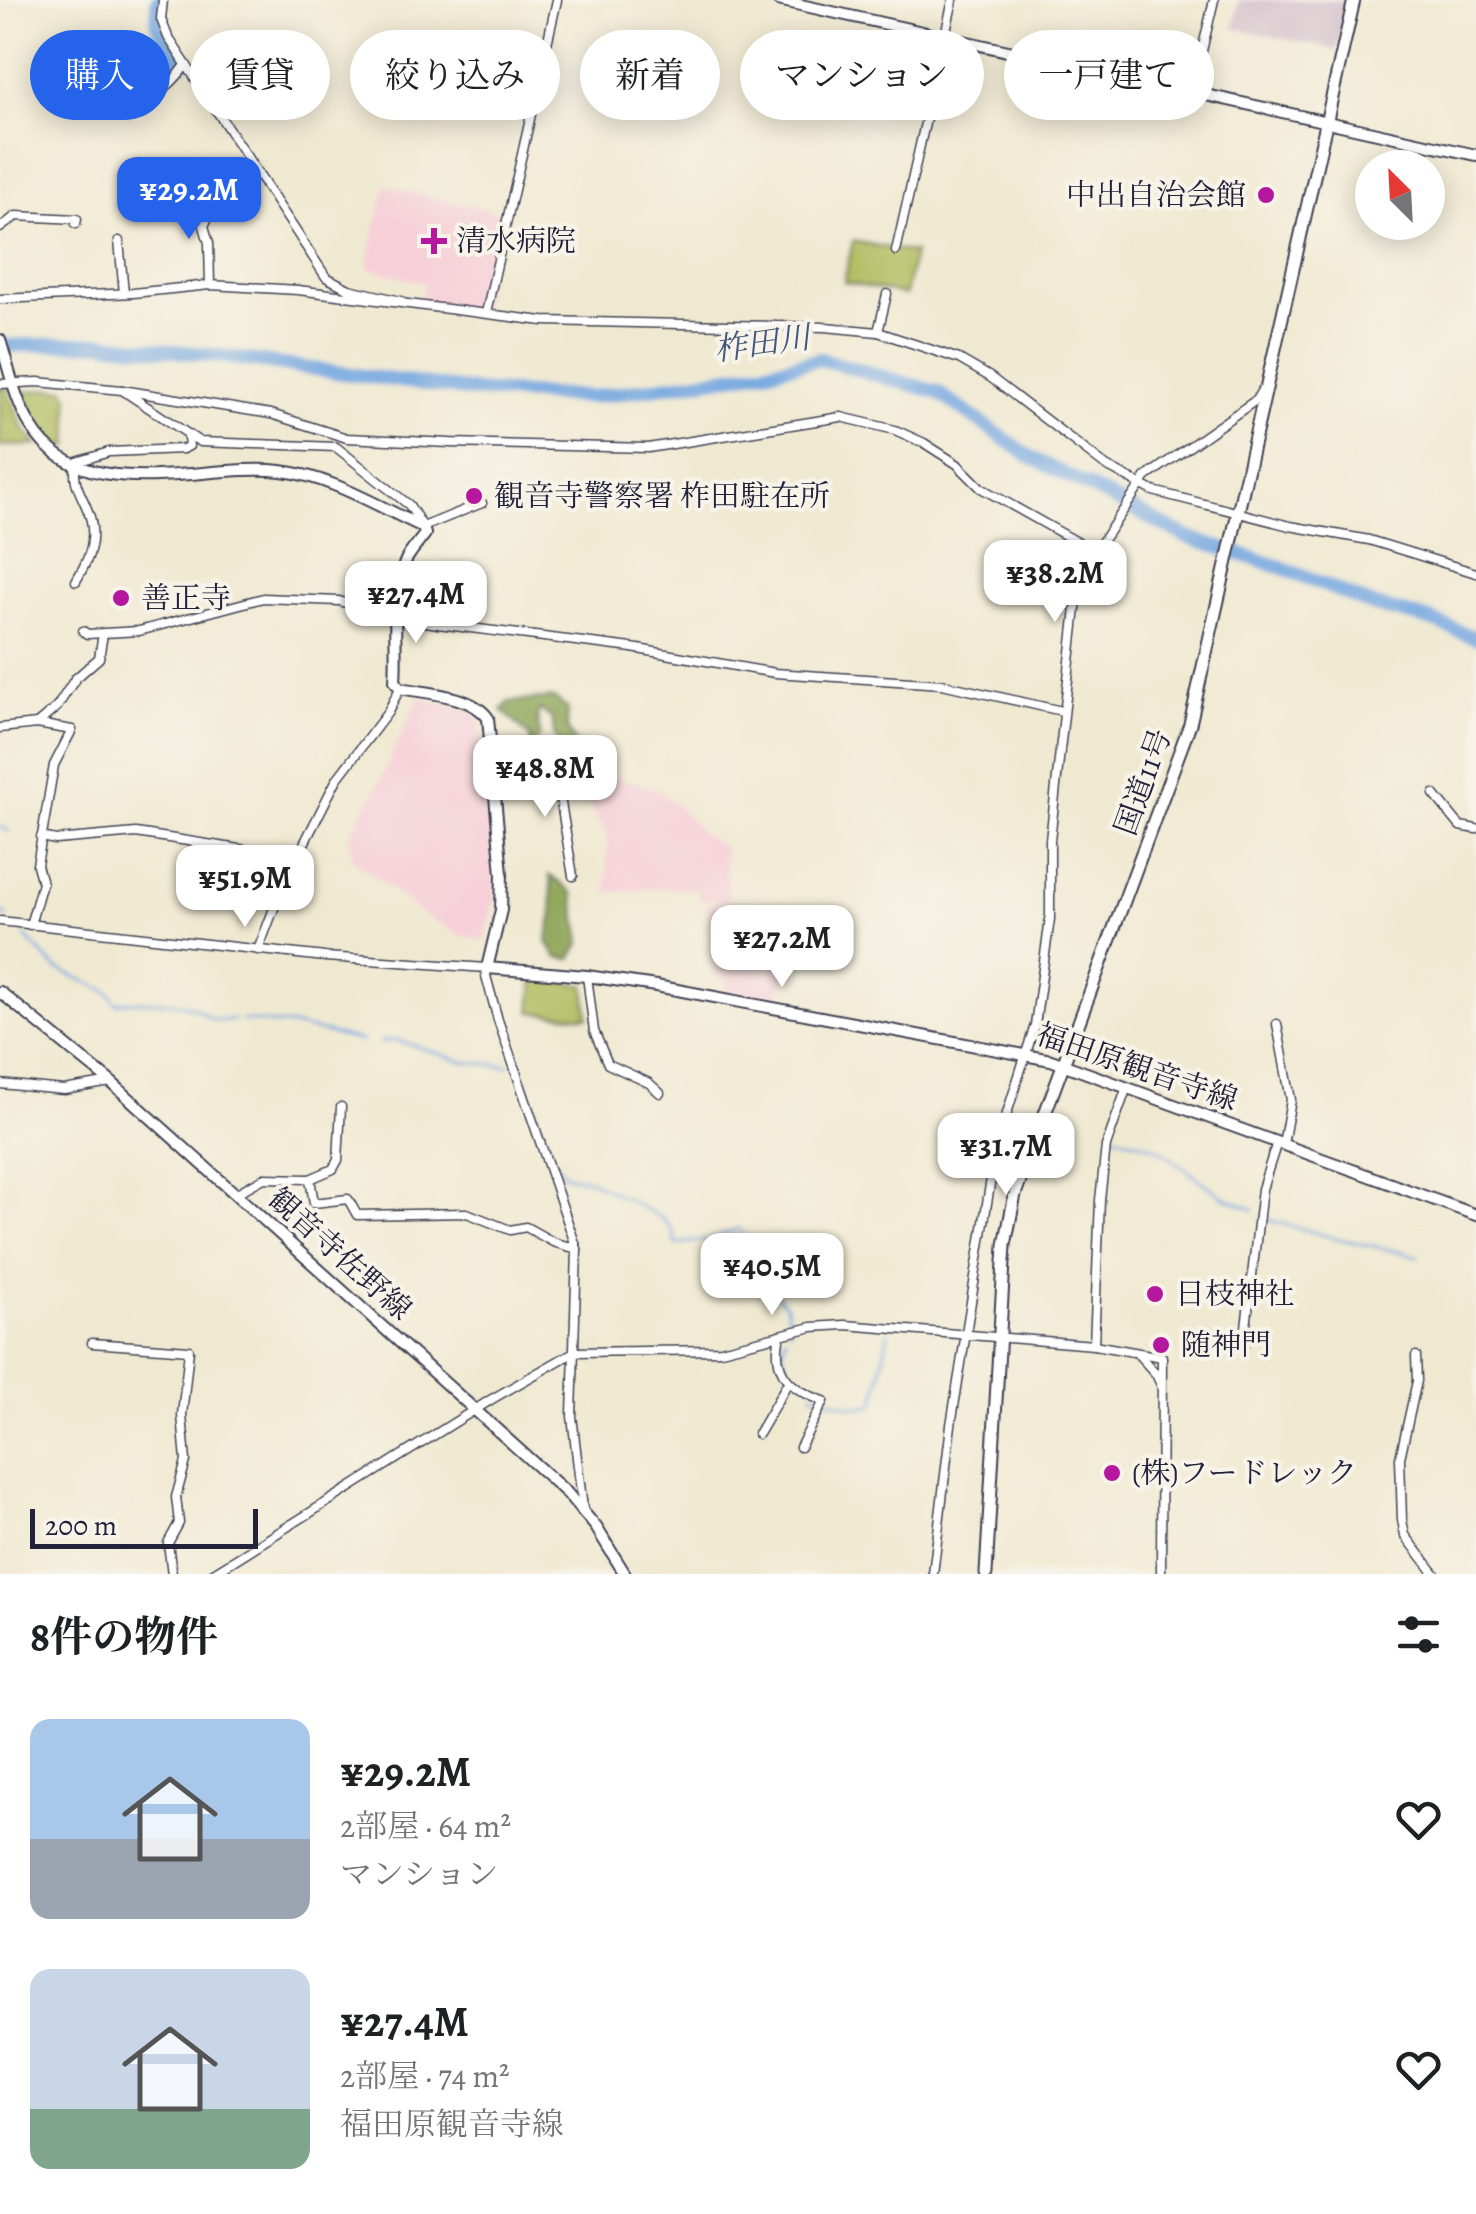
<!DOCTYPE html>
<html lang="ja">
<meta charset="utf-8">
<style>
body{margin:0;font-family:Alegreya,"Noto Serif JP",serif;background:#f2f2f2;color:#202124;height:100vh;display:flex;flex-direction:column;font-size:38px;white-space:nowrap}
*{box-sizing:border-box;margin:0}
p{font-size:32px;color:#757577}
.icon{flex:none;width:55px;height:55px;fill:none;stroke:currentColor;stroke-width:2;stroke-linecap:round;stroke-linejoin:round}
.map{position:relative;height:1574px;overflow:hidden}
.details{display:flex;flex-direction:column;background:#fff;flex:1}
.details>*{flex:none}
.hud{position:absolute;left:30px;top:30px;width:1418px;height:90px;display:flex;gap:20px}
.needle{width:65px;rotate:336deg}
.fabs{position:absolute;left:1355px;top:150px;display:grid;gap:20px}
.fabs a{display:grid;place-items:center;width:90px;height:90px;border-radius:50%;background:#fff;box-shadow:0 5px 25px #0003;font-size:50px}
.scale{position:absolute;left:30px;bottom:25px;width:228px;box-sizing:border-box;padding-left:10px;border:5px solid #22223b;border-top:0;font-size:28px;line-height:35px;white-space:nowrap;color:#22223b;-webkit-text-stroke:8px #f7f3e8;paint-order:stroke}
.price{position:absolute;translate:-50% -85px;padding:0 22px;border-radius:20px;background:#fff;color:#222;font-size:32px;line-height:65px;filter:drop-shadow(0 2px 5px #0008)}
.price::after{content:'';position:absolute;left:50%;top:60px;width:30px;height:22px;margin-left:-15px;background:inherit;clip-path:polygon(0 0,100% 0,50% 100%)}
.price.selected{background:#2563eb;color:#fff}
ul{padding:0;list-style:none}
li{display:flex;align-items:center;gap:30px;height:250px;padding:0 30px}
li span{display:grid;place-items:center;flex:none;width:280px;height:200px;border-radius:20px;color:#555}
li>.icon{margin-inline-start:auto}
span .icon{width:120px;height:120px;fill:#fffc;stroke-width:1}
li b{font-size:42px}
h2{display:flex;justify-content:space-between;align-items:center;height:120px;padding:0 30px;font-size:42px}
.chip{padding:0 35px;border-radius:45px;background:#fff;box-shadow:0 5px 25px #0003;font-size:35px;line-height:90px}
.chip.selected{background:#2563eb;color:#fff}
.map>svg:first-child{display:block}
.built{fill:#f6cfd8}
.industrial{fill:#d1bdca}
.green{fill:#b0bc5e;stroke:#696f4c;stroke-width:2.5}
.forest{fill:#8ca455;stroke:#576348;stroke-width:2.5}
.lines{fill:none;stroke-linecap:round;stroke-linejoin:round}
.stream{stroke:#75a7e0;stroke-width:2.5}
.river{stroke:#75a7e0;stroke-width:14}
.minor-casing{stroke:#414052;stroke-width:11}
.major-casing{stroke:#414052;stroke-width:14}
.highway-casing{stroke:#414052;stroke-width:15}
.minor{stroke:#fff;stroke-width:8}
.major{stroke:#fff;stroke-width:10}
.highway{stroke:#fff;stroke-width:11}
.poi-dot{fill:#b5179e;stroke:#f7f3e8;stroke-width:4}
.labels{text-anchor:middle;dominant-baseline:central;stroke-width:8;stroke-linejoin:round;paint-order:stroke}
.poi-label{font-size:30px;fill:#22223b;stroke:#f7f3e8;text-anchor:start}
.street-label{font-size:30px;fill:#22223b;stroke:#f7f3e8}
.water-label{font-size:32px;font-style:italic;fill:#43577d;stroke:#f7f3e8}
</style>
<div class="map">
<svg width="1476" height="1574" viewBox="0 0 1476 1574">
<rect width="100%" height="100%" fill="#f7f3e8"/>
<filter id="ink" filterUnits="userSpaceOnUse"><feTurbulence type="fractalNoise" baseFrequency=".01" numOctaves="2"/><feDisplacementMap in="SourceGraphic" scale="20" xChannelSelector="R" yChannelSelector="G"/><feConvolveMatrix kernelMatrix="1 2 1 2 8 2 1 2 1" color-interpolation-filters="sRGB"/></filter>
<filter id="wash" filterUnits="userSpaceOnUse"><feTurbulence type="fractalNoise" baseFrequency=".0048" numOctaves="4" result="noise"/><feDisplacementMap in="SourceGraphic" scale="40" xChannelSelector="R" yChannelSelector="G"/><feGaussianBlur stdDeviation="2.25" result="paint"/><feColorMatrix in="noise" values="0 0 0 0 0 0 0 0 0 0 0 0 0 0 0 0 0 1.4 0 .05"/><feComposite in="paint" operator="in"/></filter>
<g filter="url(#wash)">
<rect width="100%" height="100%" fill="#f0e9d1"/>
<!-- built -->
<g class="built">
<polygon points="385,186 502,213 480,311 421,303 424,283 367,268"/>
<polygon points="419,697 473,712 480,718 495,894 485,941 458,934 422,914 353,859 349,837 364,807 371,800"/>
<polygon points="586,770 658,789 681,809 701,832 723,847 729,901 698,900 698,889 658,888 607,893 607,831 597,821 590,805"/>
<polygon points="706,904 736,905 742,957 757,954 788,961 779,1004 727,994 724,977 715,976"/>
</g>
<!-- industrial -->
<polygon class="industrial" points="1239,0 1348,0 1337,50 1233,28"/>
<!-- green -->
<g class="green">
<polygon points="853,241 914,253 905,295 844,282"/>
<polygon points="0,388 7,388 24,429 37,445 0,446"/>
<polygon points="46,389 65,389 69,397 69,446 55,446 33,417 23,392"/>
<polygon points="534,979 585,985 588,1017 531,1012"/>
</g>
<!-- forest -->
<g class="forest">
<polygon points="554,698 568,709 567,728 583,756 581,761 566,761 554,734 552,719 540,709 537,716 540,736 534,744 545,758 544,773 534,769 525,757 531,738 502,710 509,702"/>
<polygon points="550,876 573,893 581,942 571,959 557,957 547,942 553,914"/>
</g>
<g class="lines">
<!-- stream -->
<g class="stream">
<polyline points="0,827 9,831"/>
<polyline points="0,910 7,917"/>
<path d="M 23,934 L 56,968 L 109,992 L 116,1004 C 128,999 175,1002 189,1006 C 209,1012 205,1025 234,1019"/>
<polyline points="242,1020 300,1027 362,1041"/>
<polyline points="380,1042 397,1040 464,1062 509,1066"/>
<polyline points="524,1077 550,1153 561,1170 566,1175 588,1179 660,1217 672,1228 676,1244 709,1240 739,1228 765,1284 786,1305 790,1330"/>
<polyline points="1115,1135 1157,1148 1222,1196 1254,1210"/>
<polyline points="1262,1218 1331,1237 1418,1256"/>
<polyline points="786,1337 782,1349 790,1378"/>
<path d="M 812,1393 C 832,1399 857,1413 875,1403 L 888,1333"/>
</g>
<!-- river -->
<g class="river">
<polyline points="157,0 157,25 181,64"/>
<polyline points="0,346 103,343 211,355 473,391 592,397 770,370 820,359 937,392 1032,458 1189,538 1281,567 1371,605 1430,620 1476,638"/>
</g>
</g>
</g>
<g filter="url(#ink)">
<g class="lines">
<!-- minor casing -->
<g class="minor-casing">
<g id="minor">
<polyline points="163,0 161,19 168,37 326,277 349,289 401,301"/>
<polyline points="1192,93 1214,0"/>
<path d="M 128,118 L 125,106 C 151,102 171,86 186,65"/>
<polyline points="0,228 16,216 77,219 76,224"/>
<polyline points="119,241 124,293"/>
<polyline points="896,251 953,0"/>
<polyline points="210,285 209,243 204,226 212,209"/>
<polyline points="0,299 133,293 210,285 298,290 543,321 825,327 878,332 959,359 990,377 1106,466 1153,491 1290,526 1369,540 1476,573"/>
<polyline points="486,313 557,0"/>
<polyline points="878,332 887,294"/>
<polyline points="0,384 38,382 122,390 200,442 336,447 409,505 423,527 482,503"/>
<polyline points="122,390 271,414 347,438 450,443 648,448 841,417 895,430 924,443 957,464 981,488 1095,552"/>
<path d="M 76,581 C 87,562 96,545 91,521 C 87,500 69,484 77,462 L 109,452 L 183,449 L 189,446 L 188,438"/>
<polyline points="83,631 87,634 139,631 263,598 339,601 395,617 438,624 632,648 775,673 942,684 1062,711"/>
<polyline points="37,724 57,707 75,679 99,658 103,634"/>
<polyline points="0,728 37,724 72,730 54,765 37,865 42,883 30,925"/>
<polyline points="495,788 559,791 573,876"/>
<polyline points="1434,794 1460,826 1476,829"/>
<polyline points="41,837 56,840 136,833 298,858"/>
<polyline points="0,921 325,957 487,968 486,976 498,1020 577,1249 572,1416 583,1509"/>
<polyline points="258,950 283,885 337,779 388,712 400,688"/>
<polyline points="587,976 594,1031 608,1064 649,1083 660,1093"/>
<polyline points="1277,1024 1291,1100 1283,1144"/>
<polyline points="0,1084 64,1090 111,1082"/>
<polyline points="310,1179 314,1203 348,1199 357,1215 467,1213 510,1230 526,1227 553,1242 577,1249"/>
<polyline points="235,1194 264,1178 310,1179 333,1169 338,1160 341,1107"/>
<path d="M 780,1335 C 771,1373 791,1390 824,1401 L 800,1447"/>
<polyline points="92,1343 189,1350 182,1415 186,1461 176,1497 179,1523 168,1543 172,1574"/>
<polyline points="1094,1345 1100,1200 1106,1146 1127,1087"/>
<polyline points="1244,1345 1262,1189 1277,1142"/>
<polyline points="1137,1353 1156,1374 1161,1385"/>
<polyline points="1416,1356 1417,1381 1400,1458 1402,1520 1405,1535 1435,1574"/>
<polyline points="758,1434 787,1384"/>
<polyline points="212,1574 492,1399 574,1352 721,1350 812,1327 845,1325 1094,1345 1162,1357 1161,1574"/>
<polyline points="933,1574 951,1425 996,1148 1035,1025 1050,919 1050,840 1077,599 1095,552 1146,477 1256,400 1262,390"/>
</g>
</g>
<!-- major casing -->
<g class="major-casing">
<g id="major">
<polyline points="778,0 1476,155"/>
<path d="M 0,340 C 9,368 15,401 31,426 C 80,509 203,462 281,471 C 330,476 379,507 423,527 L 425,534 C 419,542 411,551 406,560 C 389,597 398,642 395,681 L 400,688 C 426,693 472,695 488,718 L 502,874 L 501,910 L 487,968 L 587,976 L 656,986 L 1051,1060 L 1476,1215"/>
<polyline points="0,992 111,1082 567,1493 596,1527 625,1574"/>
</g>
</g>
<!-- highway casing -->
<g class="highway-casing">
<polyline id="highway" points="986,1574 1005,1245 1015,1194 1190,724 1354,0"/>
</g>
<!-- minor -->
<use href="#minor" class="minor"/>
<!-- major -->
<use href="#major" class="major"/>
<!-- highway -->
<use href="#highway" class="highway"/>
</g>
</g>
<!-- markers -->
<g class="poi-dot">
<circle cx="1266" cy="195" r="10"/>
<path d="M429 226h10v10h10v10h-10v10h-10v-10h-10v-10h10z"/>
<circle cx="474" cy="496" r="10"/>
<circle cx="121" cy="598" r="10"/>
<circle cx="1155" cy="1294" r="10"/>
<circle cx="1161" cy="1345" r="10"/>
<circle cx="1112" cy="1473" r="10"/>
</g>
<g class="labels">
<!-- poi labels -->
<g class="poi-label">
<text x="1246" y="195" text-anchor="end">中出自治会館</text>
<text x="456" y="241">清水病院</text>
<text x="494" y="496">観音寺警察署 柞田駐在所</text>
<text x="141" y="598">善正寺</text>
<text x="1175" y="1294">日枝神社</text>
<text x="1181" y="1345">随神門</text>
<text x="1132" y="1473">(株)フードレック</text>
</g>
<!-- street labels -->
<g class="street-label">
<text transform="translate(1143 782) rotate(-70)">国道11号</text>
<text transform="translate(1137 1067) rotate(19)">福田原観音寺線</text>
<text transform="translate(340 1254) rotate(42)">観音寺佐野線</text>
</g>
<!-- water labels -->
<g class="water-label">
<text transform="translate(762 343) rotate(-8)">柞田川</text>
</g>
</g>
</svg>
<div class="fabs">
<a><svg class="needle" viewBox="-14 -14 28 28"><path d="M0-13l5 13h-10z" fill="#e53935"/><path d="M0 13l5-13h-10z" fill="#757577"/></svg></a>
</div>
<div class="scale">200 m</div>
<b class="price selected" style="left:189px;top:242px">¥29.2M</b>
<b class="price" style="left:1055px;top:625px">¥38.2M</b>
<b class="price" style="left:416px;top:646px">¥27.4M</b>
<b class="price" style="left:545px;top:820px">¥48.8M</b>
<b class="price" style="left:245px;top:930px">¥51.9M</b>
<b class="price" style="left:782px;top:990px">¥27.2M</b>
<b class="price" style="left:1006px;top:1198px">¥31.7M</b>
<b class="price" style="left:772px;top:1318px">¥40.5M</b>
<div class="hud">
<a class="chip selected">購入</a>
<a class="chip">賃貸</a>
<a class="chip">絞り込み</a>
<a class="chip">新着</a>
<a class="chip">マンション</a>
<a class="chip">一戸建て</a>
</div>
</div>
<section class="details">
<h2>8件の物件<svg class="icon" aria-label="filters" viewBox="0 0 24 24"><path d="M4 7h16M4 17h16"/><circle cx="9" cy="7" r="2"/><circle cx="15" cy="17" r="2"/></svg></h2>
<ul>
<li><span style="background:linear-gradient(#a9c7e8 60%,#9aa5b1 0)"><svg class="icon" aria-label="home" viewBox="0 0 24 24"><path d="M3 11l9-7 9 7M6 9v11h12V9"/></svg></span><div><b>¥29.2M</b><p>2部屋 · 64 m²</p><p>マンション</p></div><svg class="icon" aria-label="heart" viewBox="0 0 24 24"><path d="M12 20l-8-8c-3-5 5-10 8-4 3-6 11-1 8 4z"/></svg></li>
<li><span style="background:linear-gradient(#c9d6e8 70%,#7fa58c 0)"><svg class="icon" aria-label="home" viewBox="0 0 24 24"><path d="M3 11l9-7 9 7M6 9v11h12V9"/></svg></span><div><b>¥27.4M</b><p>2部屋 · 74 m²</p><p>福田原観音寺線</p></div><svg class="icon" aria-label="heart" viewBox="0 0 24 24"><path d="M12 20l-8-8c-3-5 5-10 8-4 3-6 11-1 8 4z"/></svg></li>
</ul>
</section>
